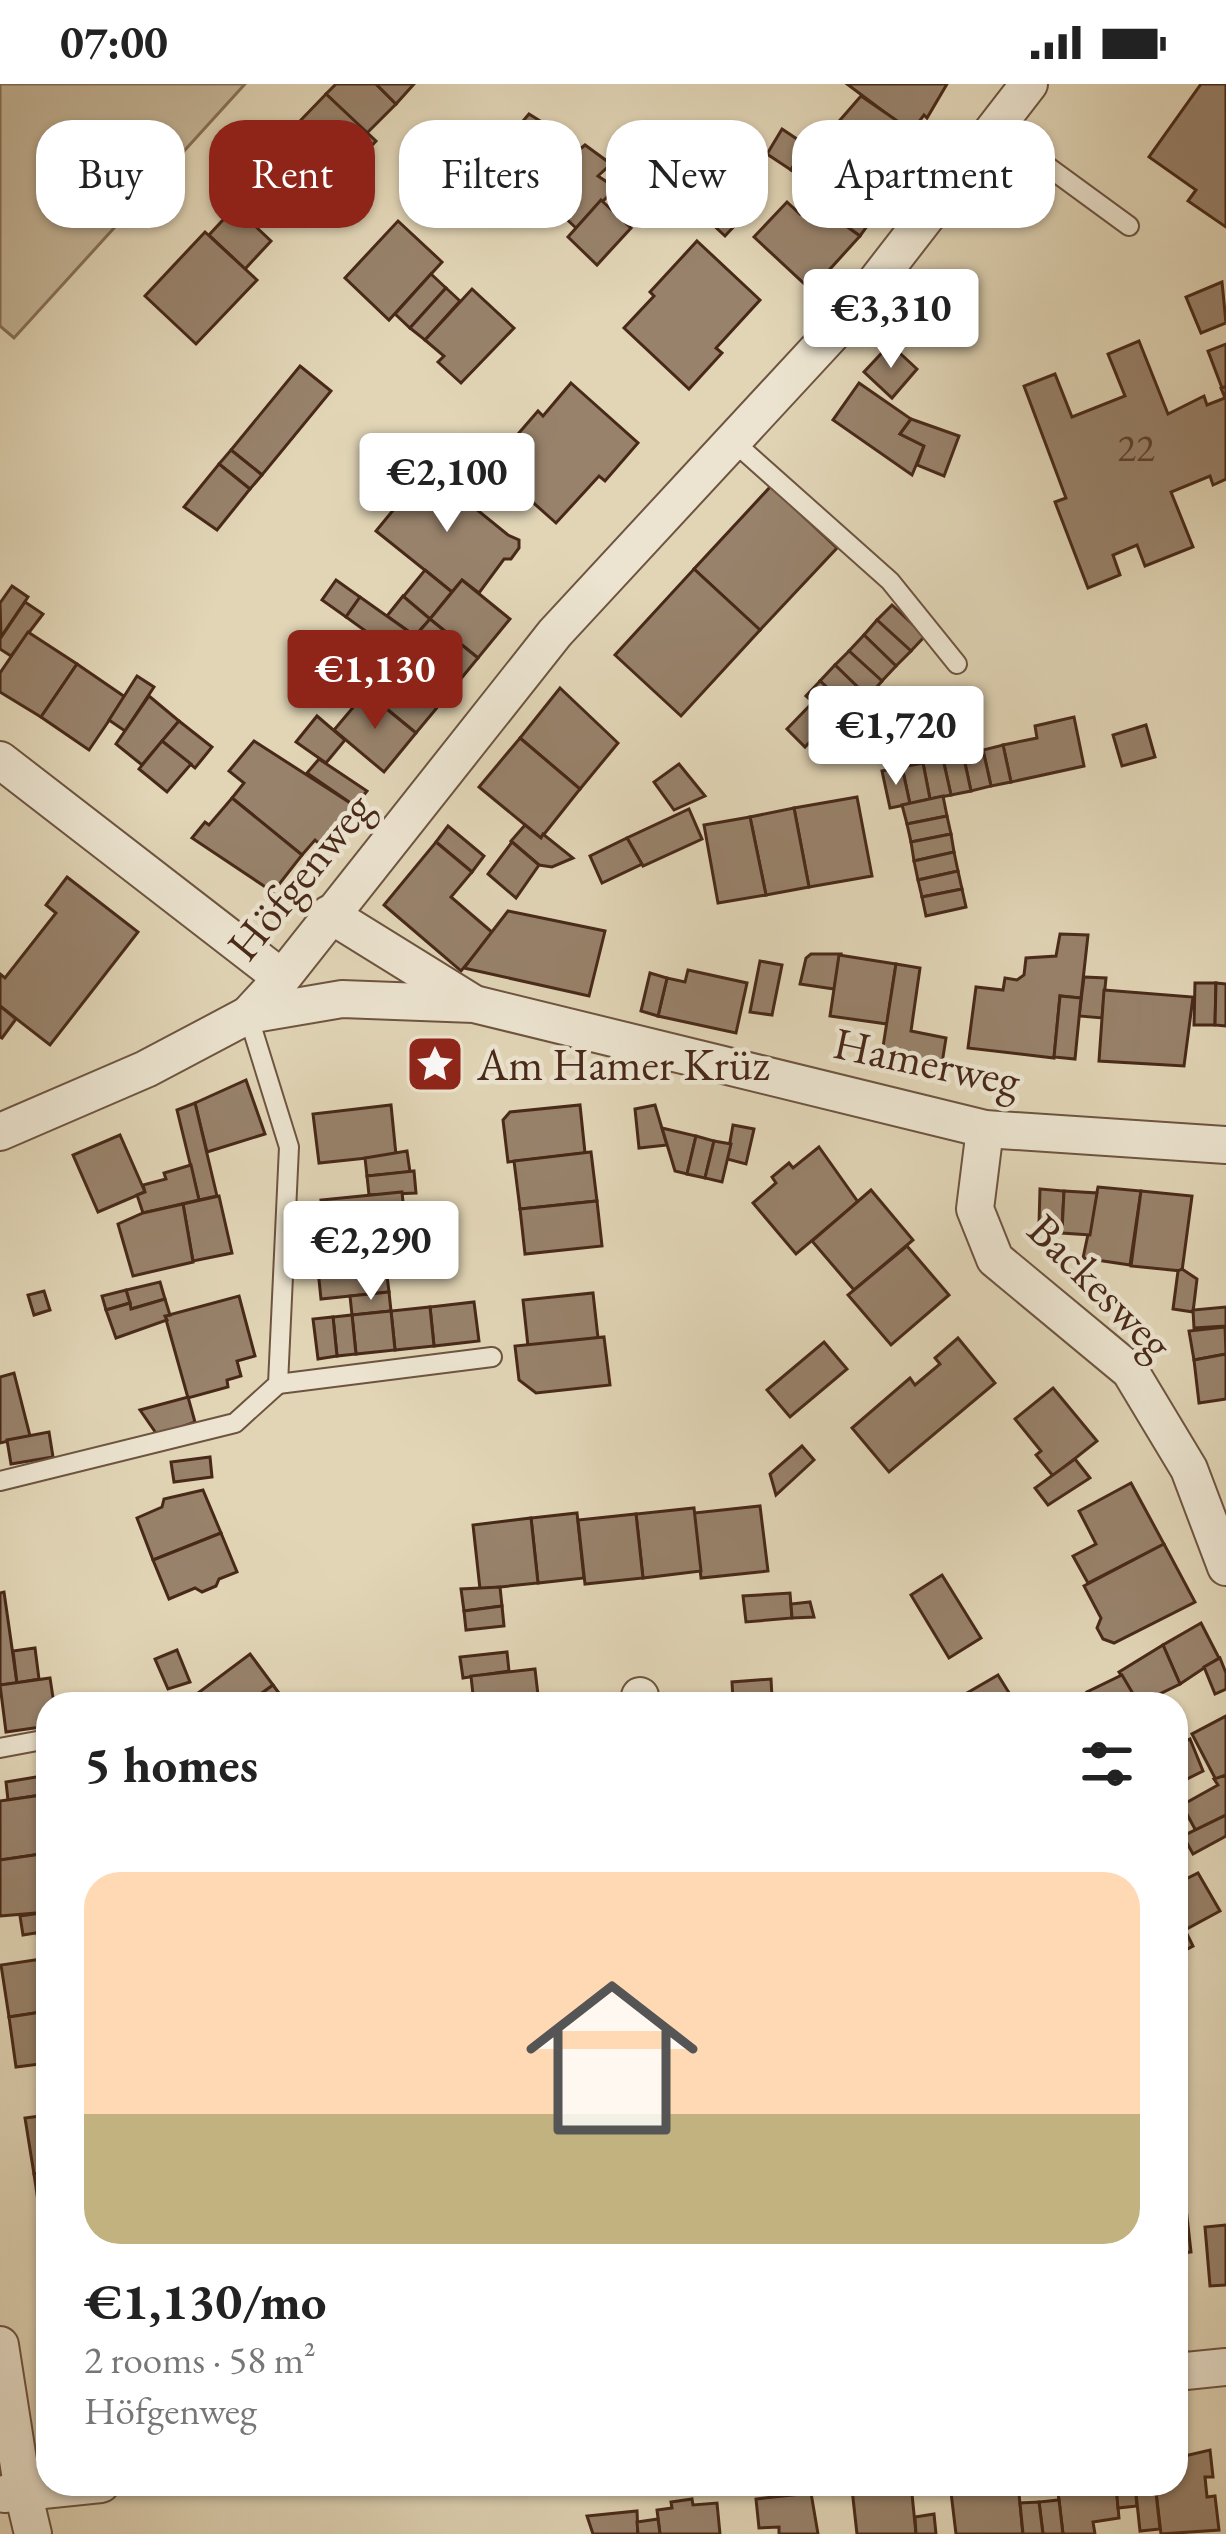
<!DOCTYPE html>
<meta charset="utf-8">
<style>
body{margin:0;font-family:"EB Garamond",serif;background:#f2f2f2;color:#222;height:100vh;display:flex;flex-direction:column;font-size:45px;white-space:nowrap}
*{box-sizing:border-box;margin:0}
p{font-size:39px;color:#767676}
.icon{flex:none;width:66px;height:66px;fill:none;stroke:currentColor;stroke-width:2;stroke-linecap:round;stroke-linejoin:round}
.map{position:relative;flex:1;overflow:hidden}
.panel{position:absolute;left:36px;top:1608px;width:1152px;height:804px;display:flex;flex-direction:column;background:#fff;border-radius:36px;box-shadow:0 3px 9px #0004}
.panel>*{flex:none}
.hud{position:absolute;left:36px;top:36px;width:1155px;height:108px;display:flex;gap:24px}
.price{position:absolute;translate:-50% -102px;padding:0 27px;border-radius:12px;background:#fff;color:#222;font-size:39px;line-height:78px;filter:drop-shadow(0 3px 6px #0008)}
.price::after{content:'';position:absolute;left:50%;top:72px;width:36px;height:27px;margin-left:-18px;background:inherit;clip-path:polygon(0 0,100% 0,50% 100%)}
.price.on{background:#8f2418;color:#fff}
ul{padding:0;list-style:none}
li{display:grid;align-content:center;gap:24px;height:636px;padding:0 48px}
li span{display:grid;place-items:center;height:372px;border-radius:36px;color:#555}
li>.icon{margin-inline-start:auto}
span .icon{width:216px;height:216px;fill:#fffc;stroke-width:1}
li b{font-size:51px}
h2{display:flex;justify-content:space-between;align-items:center;height:144px;padding:0 48px;font-size:51px}
.tag{padding:0 42px;border-radius:36px;background:#fff;box-shadow:0 3px 9px #0004;font-size:42px;line-height:108px}
.tag.on{background:#8f2418;color:#fff}
.status{display:flex;justify-content:space-between;align-items:center;height:84px;padding:0 60px;background:#fff;direction:ltr}
.status svg{height:33px;fill:currentColor}
.map>svg:first-child{display:block}
.green{fill:#c7b89b;stroke:#88705a;stroke-width:3}
.building{fill:#98826b;stroke:#482919;stroke-width:3}
.lines{fill:none;stroke-linecap:round;stroke-linejoin:round}
.service-casing{stroke:#6e5440;stroke-width:22}
.minor-casing{stroke:#6e5440;stroke-width:40}
.service{stroke:#ece4d0;stroke-width:18}
.minor{stroke:#ece4d0;stroke-width:36}
.labels{text-anchor:middle;dominant-baseline:central;stroke-width:9;stroke-linejoin:round;paint-order:stroke}
.number-label{font-size:39px;fill:#5c3f2e}
.street-label{font-size:45px;fill:#482919;stroke:#ece4d0}
.poi-label{font-size:45px;fill:#482919;stroke:#ece4d0;text-anchor:start}
</style>
<div class="status"><b>07:00</b><svg viewBox="0 0 49 12"><path d="M0 12V9h3v3zM5 12V6h3v6zM10 12V3h3v9zM15 12V0h3v12zM26 1h20v11H26zM47 4h2v5h-2z"/></svg></div>
<div class="map">
<svg width="1226" height="2450" viewBox="0 0 1226 2450">
<rect width="100%" height="100%" fill="#e1d5b6"/>
<filter id="stains"><feTurbulence type="fractalNoise" baseFrequency=".00167" numOctaves="4"/><feColorMatrix values="0 0 0 0 .2 0 0 0 0 .09 0 0 0 0 .02 0 0 0 .5 -.17"/></filter>
<radialGradient id="worn" r=".72"><stop offset=".6" stop-color="#630" stop-opacity="0"/><stop offset="1" stop-color="#630" stop-opacity=".3"/></radialGradient>
<!-- green -->
<polygon class="green" points="0,0 245,0 14,254 0,242"/>
<!-- building -->
<g class="building">
<polygon points="336,0 376,0 396,20 367,49 326,10"/>
<polygon points="376,0 414,0 396,20"/>
<polygon points="847,0 947,0 927,34 924,31 911,48"/>
<polygon points="1201,0 1226,0 1226,143 1188,117 1196,106 1149,73"/>
<polygon points="326,10 376,57 360,74 366,80 347,100 342,95 324,113 273,65"/>
<polygon points="861,12 928,58 888,114 820,70 831,54 827,51"/>
<polygon points="529,30 561,50 556,55 574,70 585,61 611,80 598,92 616,104 576,144 519,90 524,86 500,64"/>
<polygon points="782,45 806,61 791,86 767,70"/>
<polygon points="806,61 837,81 827,96 819,91 811,99 791,86"/>
<polygon points="837,81 886,116 860,152 811,117"/>
<polygon points="695,98 738,138 725,152 682,112"/>
<polygon points="601,116 631,144 597,181 568,153"/>
<polygon points="811,117 860,152 811,206 754,153 787,118 800,130"/>
<polygon points="235,123 271,157 245,185 209,151"/>
<polygon points="398,137 442,178 389,236 345,194"/>
<polygon points="205,148 257,196 196,260 145,212"/>
<polygon points="697,157 760,216 716,264 722,269 689,305 624,244 654,212 650,208"/>
<polygon points="431,190 446,204 410,244 395,230"/>
<polygon points="1222,198 1226,239 1201,249 1186,213"/>
<polygon points="446,204 460,217 425,256 410,244"/>
<polygon points="472,205 514,244 461,299 438,278 444,272 425,256"/>
<polygon points="1139,257 1168,330 1204,312 1207,321 1225,314 1221,304 1226,302 1226,395 1213,401 1210,392 1171,408 1193,463 1145,482 1137,461 1113,471 1120,491 1088,504 1055,418 1066,414 1024,302 1055,290 1072,333 1125,312 1108,270"/>
<polygon points="890,260 917,285 892,314 864,288"/>
<polygon points="1226,260 1226,302 1222,304 1208,267"/>
<polygon points="300,282 331,307 262,391 231,366"/>
<polygon points="571,299 638,359 605,397 599,392 556,439 491,381 538,327 543,332"/>
<polygon points="859,299 911,335 900,350 924,362 912,391 833,336"/>
<polygon points="911,335 959,352 944,392 917,381 924,362 900,350"/>
<polygon points="231,366 262,391 250,405 219,380"/>
<polygon points="219,380 250,405 217,446 184,423"/>
<polygon points="427,385 508,451 519,456 519,464 511,475 504,475 479,509 462,496 452,508 376,447"/>
<polygon points="771,402 837,464 760,546 694,485"/>
<polygon points="694,485 760,546 681,632 615,571"/>
<polygon points="425,486 452,508 430,535 403,513"/>
<polygon points="336,496 360,513 346,533 322,516"/>
<polygon points="462,496 510,535 478,574 430,535"/>
<polygon points="12,502 28,513 1,553 0,519"/>
<polygon points="403,512 430,535 415,552 387,532"/>
<polygon points="360,513 415,552 430,535 478,574 450,608 346,533"/>
<polygon points="25,518 43,530 11,572 0,565 0,555"/>
<polygon points="892,521 925,552 911,567 877,536"/>
<polygon points="877,536 911,567 896,582 864,551"/>
<polygon points="28,548 77,580 41,633 0,608 0,589"/>
<polygon points="864,551 896,582 882,597 849,567"/>
<polygon points="849,567 882,597 868,613 835,581"/>
<polygon points="397,570 450,608 416,649 366,608"/>
<polygon points="77,580 125,613 89,666 41,633"/>
<polygon points="835,581 868,613 854,628 820,597"/>
<polygon points="137,592 154,603 125,647 109,636"/>
<polygon points="820,597 854,628 839,642 806,612"/>
<polygon points="560,604 618,659 580,705 520,654"/>
<polygon points="366,608 416,649 384,688 334,646"/>
<polygon points="149,612 179,637 142,681 116,660"/>
<polygon points="813,618 831,635 805,663 787,645"/>
<polygon points="317,632 345,656 326,679 296,658"/>
<polygon points="1074,633 1084,682 1011,698 1003,661 1037,654 1035,642"/>
<polygon points="179,637 212,663 195,684 162,657"/>
<polygon points="1146,641 1155,673 1122,682 1113,651"/>
<polygon points="520,654 580,705 541,754 479,703"/>
<polygon points="162,657 191,680 167,708 139,685"/>
<polygon points="254,657 355,722 322,762 315,756 302,771 232,714 244,699 229,687"/>
<polygon points="1003,661 1011,698 991,702 983,666"/>
<polygon points="983,666 991,702 971,707 963,670"/>
<polygon points="963,670 971,707 951,711 943,675"/>
<polygon points="319,675 367,707 355,722 307,689"/>
<polygon points="943,675 951,711 930,715 923,679"/>
<polygon points="923,679 930,715 910,720 902,683"/>
<polygon points="679,680 705,712 674,726 654,698"/>
<polygon points="902,683 910,720 890,724 882,687"/>
<polygon points="943,712 947,732 907,740 902,721"/>
<polygon points="857,713 872,792 809,803 794,724"/>
<polygon points="232,714 302,771 273,808 192,754 205,738 209,741"/>
<polygon points="794,724 809,803 766,811 750,733"/>
<polygon points="689,725 702,755 643,782 627,754"/>
<polygon points="947,732 951,750 911,758 907,740"/>
<polygon points="750,733 766,811 718,819 704,741"/>
<polygon points="525,741 541,754 543,750 573,774 552,783 539,781 511,757"/>
<polygon points="448,742 484,772 472,788 436,758"/>
<polygon points="951,750 954,768 914,777 911,758"/>
<polygon points="627,754 642,780 602,799 590,772"/>
<polygon points="436,758 472,788 451,813 493,849 461,887 384,821"/>
<polygon points="512,758 539,781 516,814 488,790"/>
<polygon points="954,768 958,787 918,796 914,777"/>
<polygon points="958,787 962,805 922,813 918,796"/>
<polygon points="67,793 138,848 50,961 0,922 0,890 5,894 56,829 46,821"/>
<polygon points="962,805 966,823 926,832 922,813"/>
<polygon points="508,827 605,847 589,912 464,884"/>
<polygon points="1060,850 1088,851 1081,914 1060,912 1054,974 968,964 976,903 1003,906 1005,894 1017,896 1024,891 1026,874 1056,872"/>
<polygon points="811,870 841,870 834,905 800,900 806,874"/>
<polygon points="839,871 896,880 887,940 830,932"/>
<polygon points="760,877 782,881 772,931 750,928"/>
<polygon points="896,880 920,884 911,947 946,954 940,992 880,982"/>
<polygon points="688,886 747,899 736,949 658,932 667,894 685,898"/>
<polygon points="650,889 667,894 658,932 641,927"/>
<polygon points="1084,893 1106,894 1102,934 1079,932"/>
<polygon points="1195,899 1216,899 1215,941 1194,941"/>
<polygon points="1216,899 1226,900 1226,942 1215,941"/>
<polygon points="1104,906 1193,913 1184,982 1099,977"/>
<polygon points="1060,912 1081,914 1075,975 1054,973"/>
<polygon points="0,922 16,935 2,954 0,953"/>
<polygon points="246,996 265,1050 207,1068 195,1019"/>
<polygon points="195,1019 217,1112 199,1116 177,1026"/>
<polygon points="391,1021 396,1071 319,1079 313,1030"/>
<polygon points="580,1021 585,1069 508,1078 503,1036 510,1028"/>
<polygon points="655,1021 667,1061 639,1064 635,1025"/>
<polygon points="733,1041 754,1045 746,1080 727,1075"/>
<polygon points="662,1044 696,1052 687,1090 675,1087"/>
<polygon points="120,1051 145,1108 98,1128 73,1071"/>
<polygon points="696,1052 714,1057 705,1094 687,1090"/>
<polygon points="714,1057 731,1060 722,1098 705,1094"/>
<polygon points="819,1063 858,1118 796,1170 753,1119 776,1099 772,1093 789,1079 793,1084"/>
<polygon points="407,1067 410,1088 367,1092 365,1074"/>
<polygon points="591,1068 597,1117 520,1125 514,1077"/>
<polygon points="191,1081 199,1116 143,1129 137,1111 145,1108 143,1101 166,1095 164,1089"/>
<polygon points="414,1087 416,1109 369,1111 367,1092"/>
<polygon points="1098,1103 1141,1107 1130,1181 1083,1174"/>
<polygon points="1040,1105 1064,1107 1062,1143 1039,1141"/>
<polygon points="871,1106 913,1156 854,1206 812,1157"/>
<polygon points="1064,1107 1097,1109 1090,1151 1062,1149"/>
<polygon points="1141,1107 1192,1112 1182,1187 1131,1182"/>
<polygon points="402,1108 407,1157 327,1165 321,1116"/>
<polygon points="219,1112 232,1169 193,1177 183,1120"/>
<polygon points="597,1117 602,1162 525,1170 520,1125"/>
<polygon points="183,1120 193,1178 133,1192 118,1140 143,1129"/>
<polygon points="383,1159 389,1208 321,1215 316,1167"/>
<polygon points="907,1162 949,1211 891,1261 848,1211"/>
<polygon points="1182,1185 1197,1195 1193,1228 1173,1225 1178,1187"/>
<polygon points="160,1198 165,1215 131,1225 126,1206"/>
<polygon points="126,1206 130,1219 106,1226 102,1212"/>
<polygon points="44,1207 50,1226 34,1231 28,1211"/>
<polygon points="389,1208 391,1227 352,1231 350,1212"/>
<polygon points="593,1209 598,1254 528,1262 523,1216"/>
<polygon points="239,1212 255,1272 237,1277 241,1292 227,1296 228,1303 188,1314 165,1232"/>
<polygon points="165,1215 170,1231 165,1232 167,1236 116,1254 106,1226 130,1219 131,1225"/>
<polygon points="474,1218 479,1257 434,1262 430,1223"/>
<polygon points="430,1223 434,1262 395,1266 391,1227"/>
<polygon points="1226,1223 1226,1242 1194,1244 1193,1226"/>
<polygon points="391,1227 395,1266 356,1270 352,1231"/>
<polygon points="352,1231 356,1270 337,1272 333,1233"/>
<polygon points="333,1233 337,1272 318,1275 313,1235"/>
<polygon points="1225,1243 1226,1270 1194,1276 1189,1247"/>
<polygon points="604,1253 610,1301 536,1309 519,1296 515,1262"/>
<polygon points="958,1254 995,1299 889,1388 852,1344 910,1294 915,1301 940,1280 935,1274"/>
<polygon points="824,1258 847,1285 790,1333 767,1306"/>
<polygon points="1226,1270 1226,1315 1199,1319 1194,1276"/>
<polygon points="14,1289 30,1352 0,1359 0,1293"/>
<polygon points="1053,1304 1097,1357 1053,1392 1036,1371 1041,1367 1015,1335"/>
<polygon points="188,1313 195,1338 158,1352 140,1326"/>
<polygon points="49,1348 53,1373 11,1380 7,1356"/>
<polygon points="802,1362 814,1376 776,1411 770,1390"/>
<polygon points="210,1373 212,1393 174,1398 171,1378"/>
<polygon points="1075,1375 1090,1394 1048,1421 1035,1404"/>
<polygon points="1131,1399 1164,1460 1088,1499 1073,1472 1096,1460 1079,1427"/>
<polygon points="203,1406 221,1449 153,1476 137,1434 162,1423 164,1415"/>
<polygon points="760,1422 768,1487 701,1494 694,1429"/>
<polygon points="694,1424 701,1487 643,1494 636,1430"/>
<polygon points="577,1429 584,1494 538,1499 531,1434"/>
<polygon points="636,1430 643,1494 585,1500 578,1436"/>
<polygon points="531,1434 538,1499 480,1505 473,1441"/>
<polygon points="221,1449 237,1488 219,1495 216,1502 202,1508 195,1504 169,1515 153,1476"/>
<polygon points="1164,1460 1195,1518 1114,1559 1103,1555 1097,1544 1101,1534 1084,1502"/>
<polygon points="942,1491 981,1554 949,1574 911,1511"/>
<polygon points="500,1503 502,1522 464,1527 461,1505"/>
<polygon points="4,1508 17,1599 0,1601 0,1509"/>
<polygon points="790,1509 792,1534 746,1538 743,1512"/>
<polygon points="810,1518 814,1533 792,1534 791,1520"/>
<polygon points="502,1522 504,1542 466,1546 464,1527"/>
<polygon points="1201,1539 1219,1574 1180,1600 1163,1561"/>
<polygon points="1163,1561 1180,1600 1139,1620 1119,1588"/>
<polygon points="35,1564 39,1595 17,1599 13,1567"/>
<polygon points="177,1566 190,1598 168,1605 155,1575"/>
<polygon points="507,1568 509,1587 463,1594 460,1573"/>
<polygon points="250,1570 273,1601 247,1620 200,1620 194,1612"/>
<polygon points="1220,1574 1226,1589 1226,1605 1215,1610 1204,1583"/>
<polygon points="535,1585 539,1620 474,1620 471,1592"/>
<polygon points="998,1591 1016,1620 974,1620 967,1609"/>
<polygon points="1122,1591 1139,1620 1093,1620 1087,1608"/>
<polygon points="50,1594 54,1620 48,1620 48,1642 6,1648 0,1601"/>
<polygon points="771,1595 772,1614 733,1617 732,1598"/>
<polygon points="273,1601 287,1620 247,1620"/>
<polygon points="1226,1632 1226,1691 1216,1696 1192,1650"/>
<polygon points="1190,1655 1203,1687 1177,1700 1176,1661"/>
<polygon points="48,1691 48,1710 8,1716 6,1698"/>
<polygon points="1226,1691 1226,1731 1196,1747 1182,1721 1218,1701 1214,1695"/>
<polygon points="42,1711 48,1769 0,1776 0,1717"/>
<polygon points="1226,1731 1226,1752 1193,1770 1183,1752"/>
<polygon points="48,1769 48,1828 0,1832 0,1776"/>
<polygon points="1198,1789 1220,1827 1185,1846 1193,1862 1176,1871 1176,1800"/>
<polygon points="48,1828 48,1847 23,1851 20,1832"/>
<polygon points="48,1847 48,1874 40,1875 37,1849"/>
<polygon points="48,1874 48,1927 9,1933 1,1881"/>
<polygon points="48,1927 48,1979 16,1983 9,1933"/>
<polygon points="48,2031 48,2087 34,2090 25,2034"/>
<polygon points="48,2087 48,2143 42,2144 34,2090"/>
<polygon points="1186,2124 1191,2168 1176,2170 1176,2126"/>
<polygon points="1226,2141 1226,2201 1210,2202 1205,2143"/>
<polygon points="1210,2366 1213,2393 1205,2393 1207,2413 1215,2412 1219,2446 1161,2450 1155,2400 1176,2400 1176,2374"/>
<polygon points="911,2400 916,2450 857,2450 852,2405"/>
<polygon points="950,2400 1018,2400 1023,2450 956,2450"/>
<polygon points="1057,2400 1116,2400 1119,2434 1093,2438 1095,2450 1063,2450"/>
<polygon points="1116,2400 1135,2400 1137,2422 1118,2424"/>
<polygon points="1135,2400 1155,2400 1160,2445 1140,2447"/>
<polygon points="811,2409 818,2450 779,2450 779,2443 759,2444 756,2415"/>
<polygon points="692,2415 693,2421 717,2419 720,2450 660,2450 657,2426 672,2424 671,2418"/>
<polygon points="1059,2416 1063,2450 1043,2450 1039,2418"/>
<polygon points="1039,2418 1043,2450 1023,2450 1020,2419"/>
<polygon points="637,2427 638,2450 593,2450 587,2432"/>
<polygon points="934,2430 936,2450 916,2450 915,2433"/>
<polygon points="658,2435 660,2450 638,2450 637,2438"/>
</g>
<g class="lines">
<!-- service casing -->
<g class="service-casing">
<g id="service">
<polyline points="995,44 1129,142"/>
<polyline points="734,358 890,497 957,580"/>
<polyline points="278,1300 492,1273"/>
<polyline points="0,1397 235,1339 278,1300 289,1063 248,931"/>
<polyline points="0,1664 48,1655"/>
</g>
</g>
<!-- minor casing -->
<g class="minor-casing">
<g id="minor">
<polyline points="0,676 282,894"/>
<polyline points="329,830 471,918"/>
<polyline points="248,931 282,894 555,549 854,226 1029,0"/>
<polyline points="985,1045 975,1125 995,1175 1130,1287 1189,1385 1226,1483"/>
<polyline points="0,1048 146,985 248,931 342,915 474,920 985,1045 1226,1061"/>
<polyline points="640,1612 641,1620"/>
<polyline points="0,2261 23,2408 33,2450"/>
<polyline points="1176,2288 1226,2283"/>
<polyline points="4,2410 101,2400"/>
</g>
</g>
<!-- service -->
<use href="#service" class="service"/>
<!-- minor -->
<use href="#minor" class="minor"/>
</g>
<!-- icons -->
<defs>
<g id="sight-square" transform="scale(3)"><rect x="-9" y="-9" width="18" height="18" rx="4" fill="#8f2418" stroke="#ece4d0"/><path d="M0-6L1.8-2.2L6-1.7L2.9 1.2L3.7 5.4L0 3.3L-3.7 5.4L-2.9 1.2L-6-1.7L-1.8-2.2Z" fill="#fff"/></g>
</defs>
<g fill-rule="evenodd">
<use href="#sight-square" x="435" y="980"/>
</g>
<g class="labels">
<!-- number labels -->
<g class="number-label">
<text x="1136" y="363">22</text>
</g>
<!-- street labels -->
<g class="street-label">
<text transform="translate(299 792) rotate(-51)">Höfgenweg</text>
<text transform="translate(927 977) rotate(12)">Hamerweg</text>
<text transform="translate(1101 1202) rotate(45)">Backesweg</text>
</g>
<!-- poi labels -->
<g class="poi-label">
<text x="477" y="980">Am Hamer Krüz</text>
</g>
</g>
<rect width="100%" height="100%" filter="url(#stains)"/>
<rect width="100%" height="100%" fill="url(#worn)"/>
</svg>
<b class="price" style="left:891px;top:287px">€3,310</b>
<b class="price" style="left:447px;top:451px">€2,100</b>
<b class="price on" style="left:375px;top:648px">€1,130</b>
<b class="price" style="left:896px;top:704px">€1,720</b>
<b class="price" style="left:371px;top:1219px">€2,290</b>
<div class="hud">
<a class="tag">Buy</a>
<a class="tag on">Rent</a>
<a class="tag">Filters</a>
<a class="tag">New</a>
<a class="tag">Apartment</a>
</div>
<section class="panel">
<h2>5 homes<svg class="icon" aria-label="filters" viewBox="0 0 24 24"><path d="M4 7h16M4 17h16"/><circle cx="9" cy="7" r="2"/><circle cx="15" cy="17" r="2"/></svg></h2>
<ul>
<li><span style="background:linear-gradient(#ffd9b3 65%,#c2b280 0)"><svg class="icon" aria-label="home" viewBox="0 0 24 24"><path d="M3 11l9-7 9 7M6 9v11h12V9"/></svg></span><div><b>€1,130/mo</b><p>2 rooms · 58 m²</p><p>Höfgenweg</p></div></li>
</ul>
</section>
</div>
